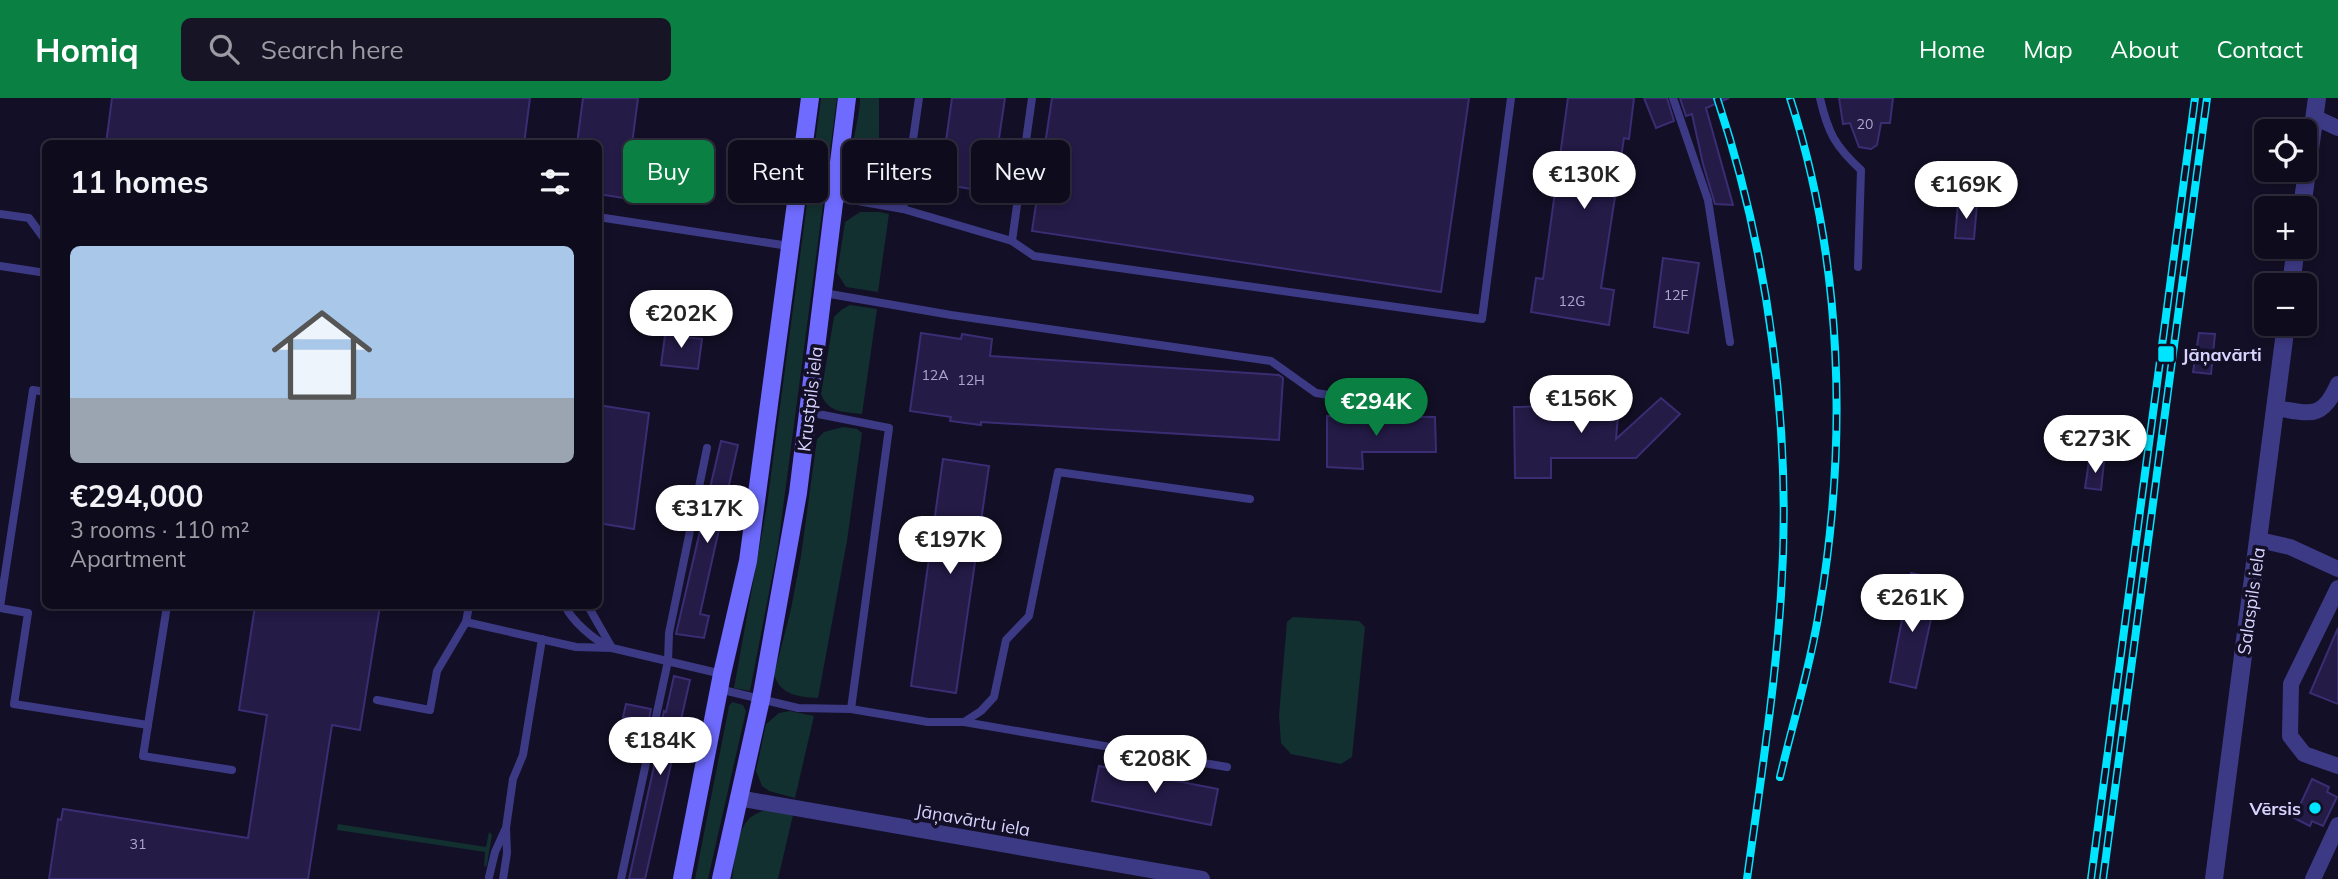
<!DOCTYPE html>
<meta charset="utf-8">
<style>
body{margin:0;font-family:Mulish,sans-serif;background:#171425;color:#f1f3f6;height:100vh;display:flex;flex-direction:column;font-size:26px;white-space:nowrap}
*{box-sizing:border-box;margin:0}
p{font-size:23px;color:#9b9ba3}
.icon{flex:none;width:38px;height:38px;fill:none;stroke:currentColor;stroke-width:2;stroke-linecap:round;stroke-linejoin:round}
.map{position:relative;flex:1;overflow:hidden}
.side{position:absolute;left:42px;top:42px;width:560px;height:469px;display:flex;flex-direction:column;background:#0e0b1c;border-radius:10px;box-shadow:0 4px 10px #0003,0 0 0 2px #2e2b3b}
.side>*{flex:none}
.hud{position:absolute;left:623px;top:42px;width:665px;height:63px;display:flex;gap:14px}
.tools{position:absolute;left:2254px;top:21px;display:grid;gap:14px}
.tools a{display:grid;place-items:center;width:63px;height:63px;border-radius:10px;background:#0e0b1c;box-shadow:0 4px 10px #0003,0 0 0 2px #2e2b3b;font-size:35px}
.price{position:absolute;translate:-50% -60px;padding:0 16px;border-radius:24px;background:#fff;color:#222;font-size:23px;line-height:46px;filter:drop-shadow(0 2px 4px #0008)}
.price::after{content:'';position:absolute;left:50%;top:42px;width:21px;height:16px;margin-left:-10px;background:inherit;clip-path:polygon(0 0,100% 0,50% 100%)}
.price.on{background:#0b8043;color:#fff}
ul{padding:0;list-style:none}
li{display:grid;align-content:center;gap:14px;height:371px;padding:0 28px}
li span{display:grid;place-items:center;height:217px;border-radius:10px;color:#555}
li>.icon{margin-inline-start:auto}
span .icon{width:126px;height:126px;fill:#fffc;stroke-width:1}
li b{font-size:30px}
h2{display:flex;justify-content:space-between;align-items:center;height:84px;padding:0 28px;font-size:30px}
.chip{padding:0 24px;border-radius:10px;background:#0e0b1c;box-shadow:0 4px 10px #0003,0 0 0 2px #2e2b3b;font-size:24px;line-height:63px}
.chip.on{background:#0b8043;color:#fff}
header{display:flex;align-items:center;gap:42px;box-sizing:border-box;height:98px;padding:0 35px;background:#0b8043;color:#fff}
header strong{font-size:33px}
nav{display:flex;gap:38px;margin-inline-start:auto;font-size:24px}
.search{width:490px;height:63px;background:#171425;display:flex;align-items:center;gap:18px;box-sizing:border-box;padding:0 24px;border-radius:10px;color:#9b9ba3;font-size:26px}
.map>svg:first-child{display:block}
.green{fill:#12302f}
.building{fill:#241b47;stroke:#3b2d73;stroke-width:2}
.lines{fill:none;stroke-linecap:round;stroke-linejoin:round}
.service{stroke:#3d3a85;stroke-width:8}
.minor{stroke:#3d3a85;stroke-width:16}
.tertiary{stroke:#3d3a85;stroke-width:18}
.secondary{stroke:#6f6bff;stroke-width:18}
.rail-casing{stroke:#00e5ff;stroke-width:8}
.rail{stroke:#130f26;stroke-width:5;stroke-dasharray:16;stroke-linecap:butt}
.poi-dot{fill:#00e5ff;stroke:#130f26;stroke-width:2.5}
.labels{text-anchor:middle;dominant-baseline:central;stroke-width:7;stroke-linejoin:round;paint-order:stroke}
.number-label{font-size:14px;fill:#aca6d1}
.poi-label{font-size:18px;font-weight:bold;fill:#d9d4ff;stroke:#130f26;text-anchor:start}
.street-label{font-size:18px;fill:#d9d4ff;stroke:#130f26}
</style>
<header>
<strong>Homiq</strong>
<div class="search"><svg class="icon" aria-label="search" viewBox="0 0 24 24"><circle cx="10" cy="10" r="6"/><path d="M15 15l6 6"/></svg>Search here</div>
<nav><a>Home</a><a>Map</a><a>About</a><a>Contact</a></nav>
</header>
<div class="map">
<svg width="2338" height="781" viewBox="0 0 2338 781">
<rect width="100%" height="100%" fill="#130f26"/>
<!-- green -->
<g class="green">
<polygon points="821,0 837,0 778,448 750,593 734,590 767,407"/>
<path d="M 860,0 L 879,0 L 879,43 L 891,92 L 890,97 C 822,111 861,34 860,0 Z"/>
<polygon points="860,114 880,114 889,116 878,194 846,189 837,175 845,124"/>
<path d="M 850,207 L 877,211 L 862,316 C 845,314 828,315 821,296 L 834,219 L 841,212 Z"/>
<path d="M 843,329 L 857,331 L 862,335 L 847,443 L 818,600 C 798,599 781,597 774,577 L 791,511 L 801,458 L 817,341 L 824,334 Z"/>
<polygon points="1293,519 1359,523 1365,529 1352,659 1341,666 1291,656 1281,645 1279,617 1287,524"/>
<polygon points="732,604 743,607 746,613 708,781 695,781 729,608"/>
<polygon points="790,613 814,618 795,700 769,693 762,688 756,673 766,626 779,615"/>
<path d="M 768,711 L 793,717 L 778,781 L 732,781 C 735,764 736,735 748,722 C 753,716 761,714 768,711 Z"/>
<polygon points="338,726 486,749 489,734 492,737 487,767 484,769 485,754 337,732"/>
</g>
<!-- building -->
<g class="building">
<polygon points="112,0 530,0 524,46 106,46"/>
<polygon points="583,0 638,0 630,61 642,63 636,102 598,96 598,46 577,46"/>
<polygon points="952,0 1005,0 991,94 940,86"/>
<polygon points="1052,0 1469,0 1441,194 1032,133"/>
<polygon points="1568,0 1634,0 1629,41 1624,40 1601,190 1614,192 1609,227 1531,214 1536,180 1543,181"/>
<polygon points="1644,0 1667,0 1674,23 1656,30"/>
<polygon points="1680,0 1729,0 1706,10 1733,107 1715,106 1703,66 1692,16 1686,18"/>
<polygon points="1839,0 1893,0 1890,25 1881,25 1877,47 1871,51 1859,49 1850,25 1843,26"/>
<polygon points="1958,105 1977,106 1974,141 1955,140"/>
<polygon points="1663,160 1699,165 1688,235 1654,229"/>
<polygon points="666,230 684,231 683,239 702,241 698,271 661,267"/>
<polygon points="921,235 961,241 962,236 992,241 990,258 1279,277 1283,280 1279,342 981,324 981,327 950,323 951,319 910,313"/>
<polygon points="2199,235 2215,236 2211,276 2193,274"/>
<polygon points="1661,300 1680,316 1636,360 1551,360 1551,380 1515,380 1514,309 1619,306 1616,341"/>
<polygon points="598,307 649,315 634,431 598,425"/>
<polygon points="1327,318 1435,319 1436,354 1362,354 1363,371 1327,369"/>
<polygon points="721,343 738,347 700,516 709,518 704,540 676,536"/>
<polygon points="943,361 989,368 956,595 911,588"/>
<polygon points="2089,363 2104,364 2101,392 2085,390"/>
<polygon points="1911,475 1930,479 1922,519 1931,521 1916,590 1890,584"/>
<polygon points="255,508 380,508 360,632 332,627 308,781 49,781 58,721 61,722 63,711 248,740 267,617 239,612"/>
<polygon points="2338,530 2338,606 2310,595"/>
<polygon points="674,578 690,582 645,781 629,781 663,628 661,627 664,613 666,614"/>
<polygon points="626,606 651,611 648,625 623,619"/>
<polygon points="1099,668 1218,691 1211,727 1092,703"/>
<polygon points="2312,681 2329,689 2327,694 2337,699 2323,728 2312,723 2310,728 2294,720"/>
</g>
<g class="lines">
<!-- service -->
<g class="service">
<polyline points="1032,0 1012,143 1034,158 1482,221 1511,0"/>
<polyline points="1673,0 1708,102 1730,244"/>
<path d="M 1820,0 C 1828,35 1835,48 1861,72 L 1858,169"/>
<polyline points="835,99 903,111 1012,143"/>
<polyline points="903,111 919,0"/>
<polyline points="0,116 29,120 46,143"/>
<polyline points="598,119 789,148"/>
<polyline points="0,168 46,175"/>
<polyline points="824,195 951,217 1271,263 1316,295 1381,305"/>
<polyline points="167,508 143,658 232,672"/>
<polyline points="469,508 466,524 576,549 612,550 722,576"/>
<path d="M 565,508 C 573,524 593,541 609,549"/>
<polyline points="588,508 612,550"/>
<polyline points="0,509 33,292 46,294"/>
<polyline points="0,510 28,515 14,606 148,627"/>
<polyline points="719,591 798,610 851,611 889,330 808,314"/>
<polyline points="377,602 430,612 437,573 466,524"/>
<polyline points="851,611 928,624 964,624 981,613 994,599 1006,542 1029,518 1058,374 1250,401"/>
<polyline points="964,624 1227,669"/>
<polyline points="489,779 495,754 505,732"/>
<polyline points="503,781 507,755 506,730 513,681 523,657 542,541"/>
<polyline points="621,781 668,563 669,535 707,350"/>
</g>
<!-- minor -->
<g class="minor">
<polyline points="2314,19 2338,30"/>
<path d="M 2275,310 C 2309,315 2322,323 2338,286"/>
<polyline points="2259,442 2290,449 2338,471"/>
<polyline points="2338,490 2291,586 2290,638 2304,656 2338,668"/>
<polyline points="738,700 1202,781"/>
<polyline points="2313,781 2338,727"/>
</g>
<!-- tertiary -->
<g class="tertiary">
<polyline points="2302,110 2317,0"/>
<polyline points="2291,187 2296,149"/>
<polyline points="2214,781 2286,226"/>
</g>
<!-- secondary -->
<g class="secondary">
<polyline points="682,781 722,576 748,463 810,0"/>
<polyline points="721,781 761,601 798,395 847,0"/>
</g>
<!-- rail casing -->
<g class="rail-casing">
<g id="rail">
<path d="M 1717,0 C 1769,156 1792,333 1781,497 C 1775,592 1760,686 1747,781"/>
<path d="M 1780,679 C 1793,624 1810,570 1819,514 C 1848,344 1843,164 1790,0"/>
<polyline points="2091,781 2195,0"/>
<polyline points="2103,781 2207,0"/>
</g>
</g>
<!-- rail -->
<use href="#rail" class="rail"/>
</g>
<!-- markers -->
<g class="poi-dot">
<rect x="2157" y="247" width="18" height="18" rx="3.5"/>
<circle cx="2315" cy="710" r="7"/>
</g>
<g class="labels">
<!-- number labels -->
<g class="number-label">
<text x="1865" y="26">20</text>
<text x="1676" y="197">12F</text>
<text x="1572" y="203">12G</text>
<text x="935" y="277">12A</text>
<text x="971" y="282">12H</text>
<text x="138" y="746">31</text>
</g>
<!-- poi labels -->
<g class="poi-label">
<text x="2182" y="256">Jāņavārti</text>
<text x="2301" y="710" text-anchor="end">Vērsis</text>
</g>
<!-- street labels -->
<g class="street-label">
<text transform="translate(810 301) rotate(-83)">Krustpils iela</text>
<text transform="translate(2251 503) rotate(-82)">Salaspils iela</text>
<text transform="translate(973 722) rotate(10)">Jāņavārtu iela</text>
</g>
</g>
</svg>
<div class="tools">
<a><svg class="icon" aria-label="locate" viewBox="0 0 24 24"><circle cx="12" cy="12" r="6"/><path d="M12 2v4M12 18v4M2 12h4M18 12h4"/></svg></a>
<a>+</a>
<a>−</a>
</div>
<b class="price" style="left:1584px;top:113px">€130K</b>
<b class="price" style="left:1966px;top:123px">€169K</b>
<b class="price" style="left:681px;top:252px">€202K</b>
<b class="price" style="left:1581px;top:337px">€156K</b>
<b class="price on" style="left:1376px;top:340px">€294K</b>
<b class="price" style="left:2095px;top:377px">€273K</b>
<b class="price" style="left:707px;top:447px">€317K</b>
<b class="price" style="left:950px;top:478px">€197K</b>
<b class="price" style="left:1912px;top:536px">€261K</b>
<b class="price" style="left:660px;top:679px">€184K</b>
<b class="price" style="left:1155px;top:697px">€208K</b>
<div class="hud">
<a class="chip on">Buy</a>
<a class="chip">Rent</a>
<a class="chip">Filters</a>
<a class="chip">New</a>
</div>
<section class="side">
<h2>11 homes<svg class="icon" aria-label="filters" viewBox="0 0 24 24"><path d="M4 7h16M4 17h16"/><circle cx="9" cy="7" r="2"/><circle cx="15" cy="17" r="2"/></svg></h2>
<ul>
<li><span style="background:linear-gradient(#a9c7e8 70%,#9aa5b1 0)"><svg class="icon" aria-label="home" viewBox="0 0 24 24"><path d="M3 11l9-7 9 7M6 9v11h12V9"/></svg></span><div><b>€294,000</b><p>3 rooms · 110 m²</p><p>Apartment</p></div></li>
</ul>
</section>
</div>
